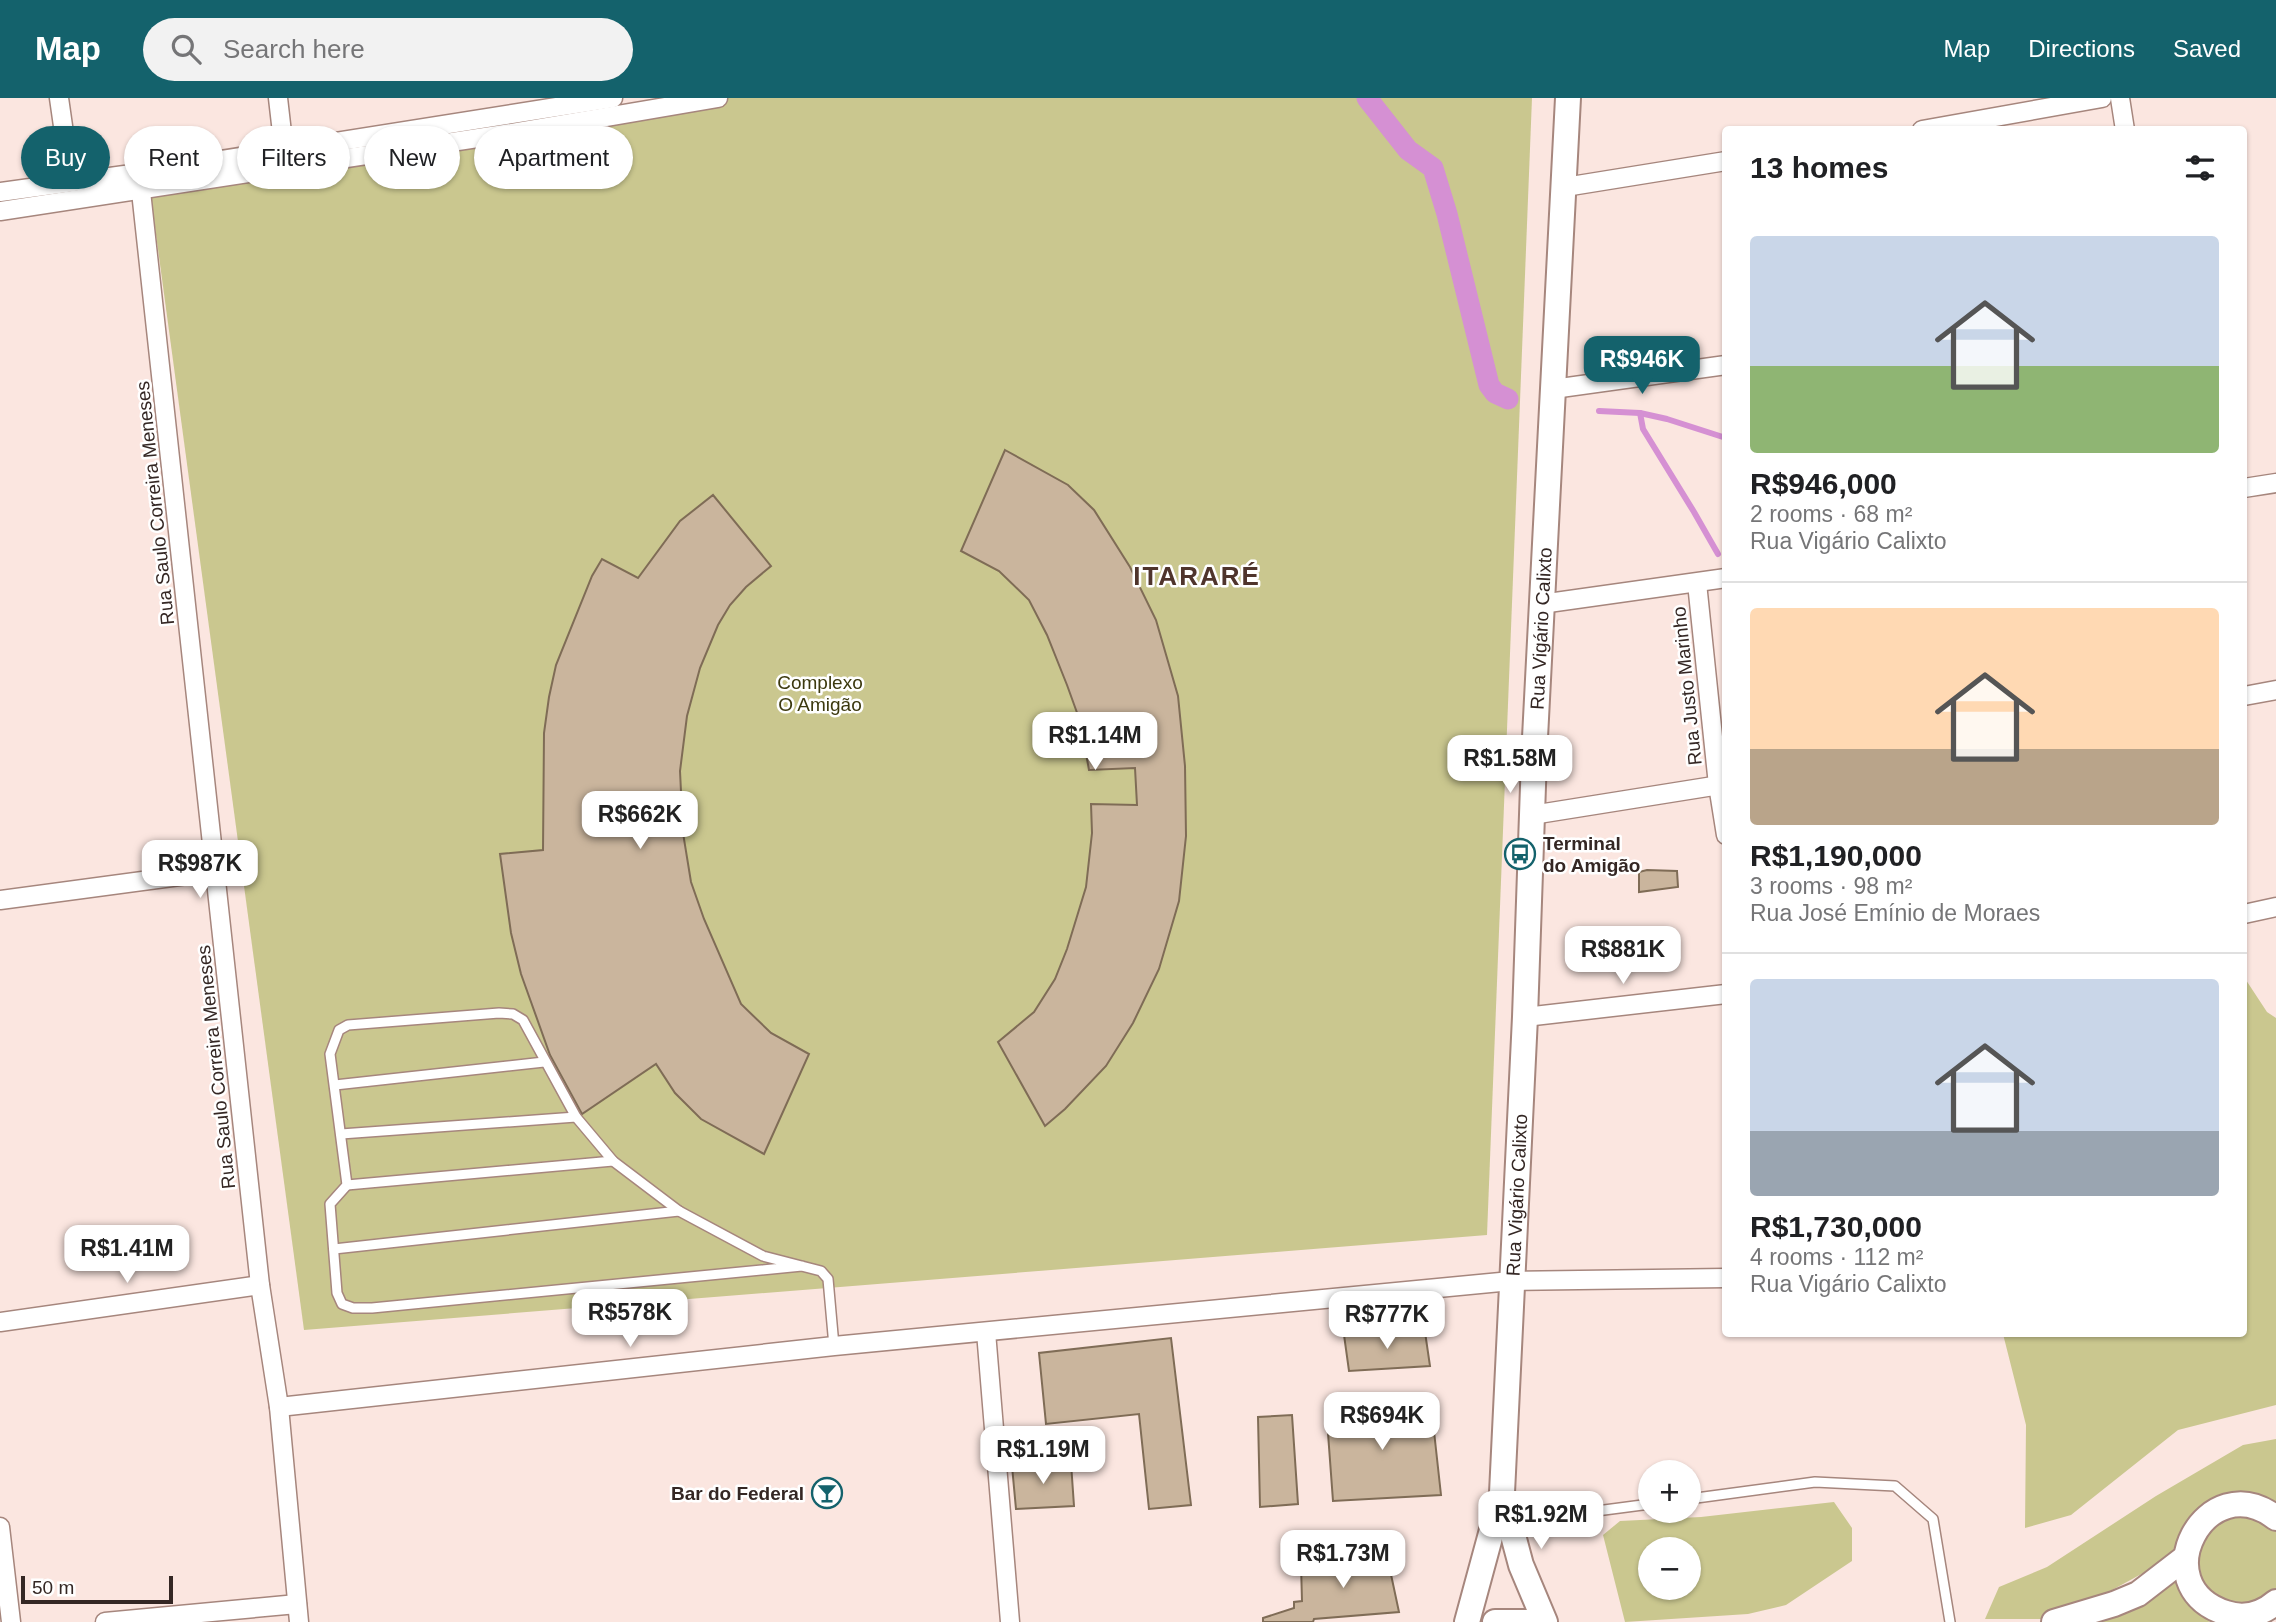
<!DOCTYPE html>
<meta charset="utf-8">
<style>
body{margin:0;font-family:Helvetica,sans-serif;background:#f2f2f2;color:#202124;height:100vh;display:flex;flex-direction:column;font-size:26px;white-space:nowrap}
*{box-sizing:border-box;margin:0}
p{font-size:23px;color:#757577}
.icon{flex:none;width:38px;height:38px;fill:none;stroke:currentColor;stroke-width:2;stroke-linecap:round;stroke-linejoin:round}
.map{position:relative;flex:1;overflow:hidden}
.details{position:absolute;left:1722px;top:28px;width:525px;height:1211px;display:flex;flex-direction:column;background:#fff;border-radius:7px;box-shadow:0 2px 5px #0004}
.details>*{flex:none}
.guide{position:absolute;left:21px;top:28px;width:665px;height:63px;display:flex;gap:14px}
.tools{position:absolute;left:1638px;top:1362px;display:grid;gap:14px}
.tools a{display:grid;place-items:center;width:63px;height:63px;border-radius:50%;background:#fff;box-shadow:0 2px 5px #0004;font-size:35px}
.scale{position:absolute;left:21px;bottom:18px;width:152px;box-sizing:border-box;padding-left:7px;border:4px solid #342724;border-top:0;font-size:19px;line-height:24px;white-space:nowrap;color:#342724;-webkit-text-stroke:5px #fff;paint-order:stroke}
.price{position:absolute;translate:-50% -60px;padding:0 16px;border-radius:14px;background:#fff;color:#222;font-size:23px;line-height:46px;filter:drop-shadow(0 2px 4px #0008)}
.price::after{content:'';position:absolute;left:50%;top:42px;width:21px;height:16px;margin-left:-10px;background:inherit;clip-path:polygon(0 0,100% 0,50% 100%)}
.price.on{background:#14626c;color:#fff}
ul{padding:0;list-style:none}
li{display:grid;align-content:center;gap:14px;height:371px;padding:0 28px}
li+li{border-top:2px solid #e0e0e0}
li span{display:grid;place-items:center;height:217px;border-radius:7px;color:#555}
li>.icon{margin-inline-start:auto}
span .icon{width:126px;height:126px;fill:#fffc;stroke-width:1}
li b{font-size:30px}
h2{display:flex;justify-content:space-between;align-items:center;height:84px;padding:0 28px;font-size:30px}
.pill{padding:0 24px;border-radius:32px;background:#fff;box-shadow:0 2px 5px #0004;font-size:24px;line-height:63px}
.pill.on{background:#14626c;color:#fff}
header{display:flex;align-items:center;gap:42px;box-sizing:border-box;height:98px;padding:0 35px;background:#14626c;color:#fff}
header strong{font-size:33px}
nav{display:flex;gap:38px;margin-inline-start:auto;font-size:24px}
.search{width:490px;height:63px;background:#f2f2f2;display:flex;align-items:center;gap:18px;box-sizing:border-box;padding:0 24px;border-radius:38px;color:#757577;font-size:26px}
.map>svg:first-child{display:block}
.green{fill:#cac78f;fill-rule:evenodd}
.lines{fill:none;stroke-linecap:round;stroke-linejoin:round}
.stream{stroke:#d590d3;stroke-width:6}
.canal{stroke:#d590d3;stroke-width:21}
.building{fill:#cab59d;stroke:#7f6c56;stroke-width:2}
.lane-casing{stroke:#a6867d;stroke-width:12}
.street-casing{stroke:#a6867d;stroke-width:21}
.secondary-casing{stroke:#a6867d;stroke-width:28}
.lane{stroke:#fff;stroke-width:9}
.street{stroke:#fff;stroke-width:18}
.secondary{stroke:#fff;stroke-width:24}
.labels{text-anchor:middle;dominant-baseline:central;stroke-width:5;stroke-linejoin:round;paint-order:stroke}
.street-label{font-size:19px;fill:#342724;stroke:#fff}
.park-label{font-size:19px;fill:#3c390f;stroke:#fff}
.poi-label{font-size:19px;font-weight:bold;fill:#342724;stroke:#fff;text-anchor:start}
.district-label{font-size:26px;font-weight:bold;letter-spacing:2px;fill:#4f342c;stroke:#fff}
</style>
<header>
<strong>Map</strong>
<div class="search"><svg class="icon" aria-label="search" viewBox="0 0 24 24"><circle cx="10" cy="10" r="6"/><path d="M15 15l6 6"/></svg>Search here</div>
<nav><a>Map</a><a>Directions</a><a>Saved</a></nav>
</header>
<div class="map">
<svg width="2276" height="1524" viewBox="0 0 2276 1524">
<rect width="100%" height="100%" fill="#fbe6e0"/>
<!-- green -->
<g class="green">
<polygon points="713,0 1532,0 1487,1137 304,1232 150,92"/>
<polygon points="2244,879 2267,914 2276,920 2276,1307 2178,1332 2071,1417 2025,1430 2026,1327 2003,1236 2244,1236"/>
<polygon points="2276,1341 2276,1403 2238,1395 2197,1412 2167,1462 2059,1521 1985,1521 1999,1489 2047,1469 2156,1398 2243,1347"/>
<path d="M 1834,1404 L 1852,1430 L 1852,1463 L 1786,1507 L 1748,1516 L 1625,1524 L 1603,1437 L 1620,1423 L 1701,1419 ZM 1650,1451 L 1689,1451 L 1689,1489 L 1650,1489 Z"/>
<polygon points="2227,1412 2276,1426 2276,1496 2229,1512 2195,1479 2199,1433"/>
<polygon points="2182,1469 2227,1519 2208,1524 2068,1524"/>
</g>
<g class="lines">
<!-- stream -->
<g class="stream">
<polyline points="1599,313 1640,315 1667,321 1726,340"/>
<polyline points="1640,315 1643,331 1694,414 1718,456"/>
</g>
<!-- canal -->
<polyline class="canal" points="1367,0 1408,52 1433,70 1447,116 1489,287 1495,295 1508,301"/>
</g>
<!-- building -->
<g class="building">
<polygon points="1005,352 1068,387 1094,412 1130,469 1156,522 1178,598 1185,668 1186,738 1179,803 1159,871 1133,925 1106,968 1065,1011 1045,1028 998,944 1034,914 1055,881 1067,851 1086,789 1092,735 1091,706 1137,707 1135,670 1089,672 1080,623 1067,587 1047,537 1029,502 999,473 961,453"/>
<polygon points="713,397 771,468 746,489 730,507 718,527 700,570 687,618 680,673 683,735 691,784 704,821 741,906 771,935 809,956 764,1056 701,1021 675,995 656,966 582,1016 550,957 521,876 511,835 500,756 543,752 544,635 549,599 556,567 592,478 602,461 638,480 680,423"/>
<polygon points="1647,772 1677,773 1678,789 1639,794 1639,774"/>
<polygon points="1425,1234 1430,1268 1349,1273 1344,1237"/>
<polygon points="1171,1240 1191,1407 1149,1411 1139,1316 1046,1326 1039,1255"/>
<polygon points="1431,1306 1441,1397 1333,1403 1326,1308"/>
<polygon points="1292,1317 1298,1406 1260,1409 1258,1319"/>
<polygon points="1071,1365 1074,1408 1016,1411 1012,1368"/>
<polygon points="1386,1453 1399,1514 1314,1521 1313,1524 1263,1524 1263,1520 1294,1510 1294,1504 1302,1503 1301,1466"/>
</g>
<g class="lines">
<!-- lane casing -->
<g class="lane-casing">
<g id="lane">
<polyline points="335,987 544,964"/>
<polyline points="341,1036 576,1019"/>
<polyline points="347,1087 613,1063"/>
<polyline points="334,1151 679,1113"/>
<polyline points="802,1168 372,1210 353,1210 342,1206 337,1195 330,1106 347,1087 330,956 339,932 348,927 499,915 513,916 523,922 576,1019 613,1063 679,1113 763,1158 821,1173 828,1181 834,1248"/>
<polyline points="1689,1401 1815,1384 1895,1388 1933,1421 1950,1524"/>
<polyline points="1513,1424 1650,1406"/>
</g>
</g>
<!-- street casing -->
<g class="street-casing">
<g id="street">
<polyline points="59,0 71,84"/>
<polyline points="278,0 285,61"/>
<polyline points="2120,0 2125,32"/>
<polyline points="1922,32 2102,0"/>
<polyline points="139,75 260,1187 279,1309 299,1524"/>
<polyline points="1565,89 1726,63"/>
<polyline points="0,94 139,75 613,0"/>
<polyline points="0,113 518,34 718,0"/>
<polyline points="1553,291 1726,267"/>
<polyline points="2244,390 2276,385"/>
<polyline points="1697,485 1718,687 1726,737"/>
<polyline points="1541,506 1726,480"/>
<polyline points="2244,598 2276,592"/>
<polyline points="1532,717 1726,686"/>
<polyline points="0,802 217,773"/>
<polyline points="2244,816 2276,809"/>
<polyline points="1525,919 1726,896"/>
<polyline points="0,1224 260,1187"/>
<polyline points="986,1234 1010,1524"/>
<polyline points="279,1309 834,1248 1511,1183 1726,1180"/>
<polyline points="0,1429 11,1524"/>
<polyline points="105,1524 297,1506"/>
</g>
</g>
<!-- secondary casing -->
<g class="secondary-casing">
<g id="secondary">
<polyline points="1502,1396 1521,1467 1545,1524"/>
<path d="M 2276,1420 C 2206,1366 2142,1488 2226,1515 C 2244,1521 2262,1516 2276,1504"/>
<path id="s1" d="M 1467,1524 L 1502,1395 L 1525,919 L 1534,659 L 1568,0"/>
<polyline points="1495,1524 1530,1524"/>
<polyline points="2054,1524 2114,1506 2138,1496 2186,1459"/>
</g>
</g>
<!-- lane -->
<use href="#lane" class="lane"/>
<!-- street -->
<use href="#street" class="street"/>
<!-- secondary -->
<use href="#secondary" class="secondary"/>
</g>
<!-- icons -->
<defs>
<g id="bus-ring" transform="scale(1.575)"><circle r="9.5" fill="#fff" stroke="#14626c" stroke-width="1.5"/><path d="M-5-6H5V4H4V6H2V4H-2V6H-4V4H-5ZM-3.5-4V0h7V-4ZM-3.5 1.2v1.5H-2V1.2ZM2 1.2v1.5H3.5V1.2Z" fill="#14626c"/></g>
<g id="bar-ring" transform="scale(1.575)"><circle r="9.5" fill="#fff" stroke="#14626c" stroke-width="1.5"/><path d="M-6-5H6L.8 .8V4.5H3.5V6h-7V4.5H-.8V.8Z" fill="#14626c"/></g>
</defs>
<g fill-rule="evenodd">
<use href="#bus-ring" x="1520" y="756"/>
<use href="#bar-ring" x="827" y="1395"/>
</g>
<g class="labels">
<!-- street labels -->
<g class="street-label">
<text transform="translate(155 405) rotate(-96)">Rua Saulo Correira Meneses</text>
<text stroke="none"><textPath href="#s1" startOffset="999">Rua Vigário Calixto</textPath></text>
<text transform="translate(1687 588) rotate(-96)">Rua Justo Marinho</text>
<text transform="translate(216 969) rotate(-96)">Rua Saulo Correira Meneses</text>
<text stroke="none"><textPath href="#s1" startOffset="432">Rua Vigário Calixto</textPath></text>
</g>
<!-- park labels -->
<g class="park-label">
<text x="820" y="584">Complexo<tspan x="820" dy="22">O Amigão</tspan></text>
</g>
<!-- poi labels -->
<g class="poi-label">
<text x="1543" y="745">Terminal<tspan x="1543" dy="22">do Amigão</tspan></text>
<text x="804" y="1395" text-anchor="end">Bar do Federal</text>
</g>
<!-- district labels -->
<g class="district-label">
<text x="1197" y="478">ITARARÉ</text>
</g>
</g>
</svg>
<div class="tools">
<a>+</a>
<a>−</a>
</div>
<div class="scale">50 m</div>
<b class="price on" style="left:1642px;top:298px">R$946K</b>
<b class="price" style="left:1095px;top:674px">R$1.14M</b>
<b class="price" style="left:1510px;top:697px">R$1.58M</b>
<b class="price" style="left:640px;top:753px">R$662K</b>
<b class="price" style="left:200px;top:802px">R$987K</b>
<b class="price" style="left:1623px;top:888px">R$881K</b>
<b class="price" style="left:127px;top:1187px">R$1.41M</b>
<b class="price" style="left:630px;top:1251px">R$578K</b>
<b class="price" style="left:1387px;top:1253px">R$777K</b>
<b class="price" style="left:1382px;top:1354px">R$694K</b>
<b class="price" style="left:1043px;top:1388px">R$1.19M</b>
<b class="price" style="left:1541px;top:1453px">R$1.92M</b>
<b class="price" style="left:1343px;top:1492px">R$1.73M</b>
<div class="guide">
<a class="pill on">Buy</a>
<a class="pill">Rent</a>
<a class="pill">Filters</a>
<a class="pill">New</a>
<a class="pill">Apartment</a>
</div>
<section class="details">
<h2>13 homes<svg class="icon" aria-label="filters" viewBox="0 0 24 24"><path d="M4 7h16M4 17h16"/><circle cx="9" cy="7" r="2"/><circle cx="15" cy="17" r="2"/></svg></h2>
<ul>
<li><span style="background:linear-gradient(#c9d6e8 60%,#8fb573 0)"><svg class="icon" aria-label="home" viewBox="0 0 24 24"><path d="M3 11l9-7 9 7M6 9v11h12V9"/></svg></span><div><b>R$946,000</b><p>2 rooms · 68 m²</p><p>Rua Vigário Calixto</p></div></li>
<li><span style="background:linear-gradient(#ffd9b3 65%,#b9a48a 0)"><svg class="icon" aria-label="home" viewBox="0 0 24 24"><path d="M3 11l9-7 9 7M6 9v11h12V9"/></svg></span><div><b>R$1,190,000</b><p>3 rooms · 98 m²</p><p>Rua José Emínio de Moraes</p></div></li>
<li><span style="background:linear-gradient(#c9d6e8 70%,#9aa5b1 0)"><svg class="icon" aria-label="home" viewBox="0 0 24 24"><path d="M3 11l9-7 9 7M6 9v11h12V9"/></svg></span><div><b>R$1,730,000</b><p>4 rooms · 112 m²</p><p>Rua Vigário Calixto</p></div></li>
</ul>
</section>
</div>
